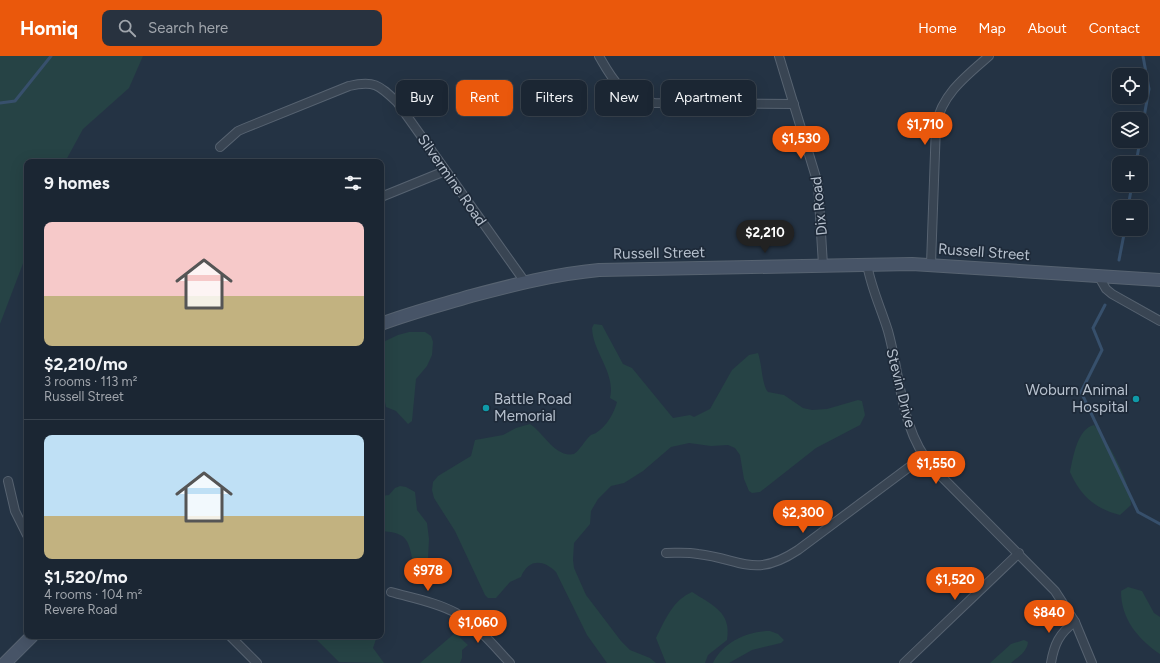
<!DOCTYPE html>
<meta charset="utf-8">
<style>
body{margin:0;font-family:Figtree,sans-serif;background:#28323f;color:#f1f3f6;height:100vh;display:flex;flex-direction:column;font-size:15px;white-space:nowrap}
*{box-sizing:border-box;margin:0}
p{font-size:13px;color:#a0a5ac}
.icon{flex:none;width:22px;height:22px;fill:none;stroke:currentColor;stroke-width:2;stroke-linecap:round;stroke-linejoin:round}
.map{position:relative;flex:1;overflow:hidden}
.side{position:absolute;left:24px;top:103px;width:360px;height:480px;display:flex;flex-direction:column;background:#1b2633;border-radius:8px;box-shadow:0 4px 16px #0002,0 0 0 1px #39434e}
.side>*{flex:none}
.guide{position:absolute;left:396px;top:24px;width:380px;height:36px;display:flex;gap:8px}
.fabs{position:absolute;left:1112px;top:12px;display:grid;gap:8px}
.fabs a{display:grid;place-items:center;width:36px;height:36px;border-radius:8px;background:#1b2633;box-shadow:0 4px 16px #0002,0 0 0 1px #39434e;font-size:20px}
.price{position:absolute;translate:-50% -34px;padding:0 9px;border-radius:14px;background:#ea580c;color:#fff;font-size:13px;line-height:26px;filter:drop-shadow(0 1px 2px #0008)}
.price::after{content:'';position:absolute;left:50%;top:24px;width:12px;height:9px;margin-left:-6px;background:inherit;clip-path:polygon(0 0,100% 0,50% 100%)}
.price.active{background:#222;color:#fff}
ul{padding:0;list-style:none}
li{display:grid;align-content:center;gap:8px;height:212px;padding:0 20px}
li+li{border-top:1px solid #39434e}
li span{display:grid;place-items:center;height:124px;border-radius:8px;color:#555}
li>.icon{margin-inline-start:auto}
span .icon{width:72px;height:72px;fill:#fffc;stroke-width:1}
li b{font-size:17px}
h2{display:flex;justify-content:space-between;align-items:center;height:48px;padding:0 20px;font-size:17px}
.pill{padding:0 14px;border-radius:8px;background:#1b2633;box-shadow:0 4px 16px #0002,0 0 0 1px #39434e;font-size:14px;line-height:36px}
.pill.active{background:#ea580c;color:#fff}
header{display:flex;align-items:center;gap:24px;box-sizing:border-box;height:56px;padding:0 20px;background:#ea580c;color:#fff}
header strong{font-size:19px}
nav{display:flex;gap:22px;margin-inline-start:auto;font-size:14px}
.search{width:280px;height:36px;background:#28323f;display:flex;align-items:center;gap:10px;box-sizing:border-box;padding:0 14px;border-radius:8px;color:#a0a5ac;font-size:15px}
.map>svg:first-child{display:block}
.green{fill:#264345}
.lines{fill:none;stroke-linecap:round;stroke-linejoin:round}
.stream{stroke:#37506c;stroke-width:3}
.street-casing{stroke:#576371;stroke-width:10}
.secondary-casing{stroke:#576371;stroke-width:14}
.street{stroke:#394553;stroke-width:8}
.secondary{stroke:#475467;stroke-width:12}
.culture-dot{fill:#0f9aa8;stroke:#1e2a39;stroke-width:1.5}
.labels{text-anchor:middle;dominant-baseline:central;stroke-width:3.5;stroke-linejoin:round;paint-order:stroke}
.street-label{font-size:15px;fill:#b6c0cd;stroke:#1e2a39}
.poi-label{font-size:15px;fill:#b6c0cd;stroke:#1e2a39;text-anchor:end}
</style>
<header>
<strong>Homiq</strong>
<div class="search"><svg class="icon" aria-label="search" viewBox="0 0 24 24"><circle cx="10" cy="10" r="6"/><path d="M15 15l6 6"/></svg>Search here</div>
<nav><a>Home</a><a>Map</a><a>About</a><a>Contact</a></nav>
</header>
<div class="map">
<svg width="1160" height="607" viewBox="0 0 1160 607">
<rect width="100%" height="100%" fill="#243344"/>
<!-- green -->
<g class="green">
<polygon points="0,0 143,0 129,32 83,73 65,106 27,106 27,197 0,268"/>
<path d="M 594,268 L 602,269 L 623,308 L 632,312 L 673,362 L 690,359 L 694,361 L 710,353 L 732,314 L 749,299 L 758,297 C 762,308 762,330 768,336 L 784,339 L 803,352 L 812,354 L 827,353 L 858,344 L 862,345 L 865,359 L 860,369 L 816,392 L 760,436 L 752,437 L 749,435 L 744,423 L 740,399 L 735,392 L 728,389 L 711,390 L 689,387 L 671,391 L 643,415 L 624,427 L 611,430 L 598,443 L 591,455 L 590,468 L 574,487 L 573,504 L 574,512 L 586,539 L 621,585 L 630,594 L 650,602 L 656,607 L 607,607 L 587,579 L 556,516 C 543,503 528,503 521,521 L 510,526 L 496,542 L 488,542 L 485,539 L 455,475 L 434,442 L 432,434 L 433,426 L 438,420 L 471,400 L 475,384 L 503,379 L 516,372 L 530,368 C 544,377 555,402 574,398 C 581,393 584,385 591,379 C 592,378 595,378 596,377 C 607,370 614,357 617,346 L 610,342 C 616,317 593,297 592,272 Z"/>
<polygon points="409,276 425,276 431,280 433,286 432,299 427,310 416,323 412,365 408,368 396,355 386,351 385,346 385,331 381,316 381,287 398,279"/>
<path d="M 1094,369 C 1108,385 1131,427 1131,449 L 1120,459 C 1095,453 1080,439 1070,416 C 1073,402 1077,373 1094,369 Z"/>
<path d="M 400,430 L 406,431 L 415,436 L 417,454 L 427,467 L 429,483 L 428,502 L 420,514 L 414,510 C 408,485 410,477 381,475 L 381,440 L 389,439 L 395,432 Z"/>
<path d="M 1128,531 L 1142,535 L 1154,557 L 1160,561 L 1160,598 C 1138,583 1121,563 1121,535 Z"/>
<path d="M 692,536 C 712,549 732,556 727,584 L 708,599 L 705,607 L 666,607 L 656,582 C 665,564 673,544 692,536 Z"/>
<path d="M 770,575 L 778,578 L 784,584 L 781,587 L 752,594 L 729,607 L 713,607 C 723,586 748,575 770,575 Z"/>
<polygon points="455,577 468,589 462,594 462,602 460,607 420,607"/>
<polygon points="313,580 377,580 373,592 384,607 339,606"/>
<path d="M 1024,584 L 1028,586 C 1027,596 1018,601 1011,607 L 990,607 L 1011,588 Z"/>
</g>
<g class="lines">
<!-- stream -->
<g class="stream">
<polyline points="0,47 15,45 51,0"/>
<polyline points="1141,78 1149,33 1143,0"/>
<polyline points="1136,107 1140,85"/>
<polyline points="1128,151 1132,129"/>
<polyline points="1119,204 1125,173"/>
<polyline points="1105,249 1093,272 1102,294 1081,336 1138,456 1160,468"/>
</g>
<!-- street casing -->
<g class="street-casing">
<g id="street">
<path d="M 599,0 C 613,25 625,45 655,47 L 794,48"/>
<polyline points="779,0 818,128 823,209"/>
<path d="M 220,91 L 238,75 L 245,72 L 349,30 C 374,24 379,29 397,46 L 525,226"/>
<polyline points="381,141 445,115"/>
<path d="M 867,208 C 871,232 881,252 888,275 C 901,321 900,374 933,412 L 1055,535 L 1075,566 L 1092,607"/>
<path d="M 931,208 L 936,69 C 942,38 966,20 989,0"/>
<polyline points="1098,219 1106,233 1112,238 1160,265"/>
<polyline points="8,425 15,455 27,479"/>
<path d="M 666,497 C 677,497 687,496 698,498 C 742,503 754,523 798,494 L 924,400"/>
<path d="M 391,536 C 412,542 436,546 456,557 C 477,569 494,590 510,607"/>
<polyline points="230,580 257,607"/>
<polyline points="904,607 1019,497"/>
<path d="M 1051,607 C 1054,589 1059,577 1075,566"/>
</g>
</g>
<!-- secondary casing -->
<g class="secondary-casing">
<g id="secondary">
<path d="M 381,268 C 410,257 441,249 471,240 C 513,229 555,218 599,214 L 912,208 L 1160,224"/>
<polyline points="5,607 32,580"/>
</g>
</g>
<!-- street -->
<use href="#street" class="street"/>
<!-- secondary -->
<use href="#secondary" class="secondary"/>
</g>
<!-- markers -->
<g class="culture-dot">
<circle cx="1136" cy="343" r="4"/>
<circle cx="486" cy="352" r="4"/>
</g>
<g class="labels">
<!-- street labels -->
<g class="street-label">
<text transform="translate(452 124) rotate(55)">Silvermine Road</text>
<text transform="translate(819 150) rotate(-96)">Dix Road</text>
<text transform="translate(984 196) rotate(4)">Russell Street</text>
<text transform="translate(659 197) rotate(-1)">Russell Street</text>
<text transform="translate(901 332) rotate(76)">Stevin Drive</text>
</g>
<!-- poi labels -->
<g class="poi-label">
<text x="1128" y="334">Woburn Animal<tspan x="1128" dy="17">Hospital</tspan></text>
<text x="494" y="343" text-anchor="start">Battle Road<tspan x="494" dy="17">Memorial</tspan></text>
</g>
</g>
</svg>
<div class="fabs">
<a><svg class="icon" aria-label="locate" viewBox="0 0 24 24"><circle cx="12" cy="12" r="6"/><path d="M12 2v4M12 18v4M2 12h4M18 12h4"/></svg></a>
<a><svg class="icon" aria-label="layers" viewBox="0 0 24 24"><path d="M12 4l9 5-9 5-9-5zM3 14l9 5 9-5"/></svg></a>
<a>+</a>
<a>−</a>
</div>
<b class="price" style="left:925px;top:90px">$1,710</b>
<b class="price" style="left:801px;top:104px">$1,530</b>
<b class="price active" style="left:765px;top:198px">$2,210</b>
<b class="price" style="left:936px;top:429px">$1,550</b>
<b class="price" style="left:803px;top:478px">$2,300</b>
<b class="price" style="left:428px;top:536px">$978</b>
<b class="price" style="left:955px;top:545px">$1,520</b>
<b class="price" style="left:1049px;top:578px">$840</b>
<b class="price" style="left:478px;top:588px">$1,060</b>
<div class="guide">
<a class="pill">Buy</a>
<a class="pill active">Rent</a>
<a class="pill">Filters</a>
<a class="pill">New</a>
<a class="pill">Apartment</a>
</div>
<section class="side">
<h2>9 homes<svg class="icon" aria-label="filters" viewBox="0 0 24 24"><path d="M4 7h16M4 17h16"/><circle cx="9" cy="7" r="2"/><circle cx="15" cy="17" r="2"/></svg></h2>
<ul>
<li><span style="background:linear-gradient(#f6c9c9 60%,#c2b280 0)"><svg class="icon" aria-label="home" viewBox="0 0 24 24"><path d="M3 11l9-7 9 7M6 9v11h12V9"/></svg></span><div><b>$2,210/mo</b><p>3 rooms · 113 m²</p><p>Russell Street</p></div></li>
<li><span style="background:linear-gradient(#bfe0f5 65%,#c2b280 0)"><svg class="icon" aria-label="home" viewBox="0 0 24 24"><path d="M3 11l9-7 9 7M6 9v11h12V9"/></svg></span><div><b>$1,520/mo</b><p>4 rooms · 104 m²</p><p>Revere Road</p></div></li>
</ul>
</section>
</div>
